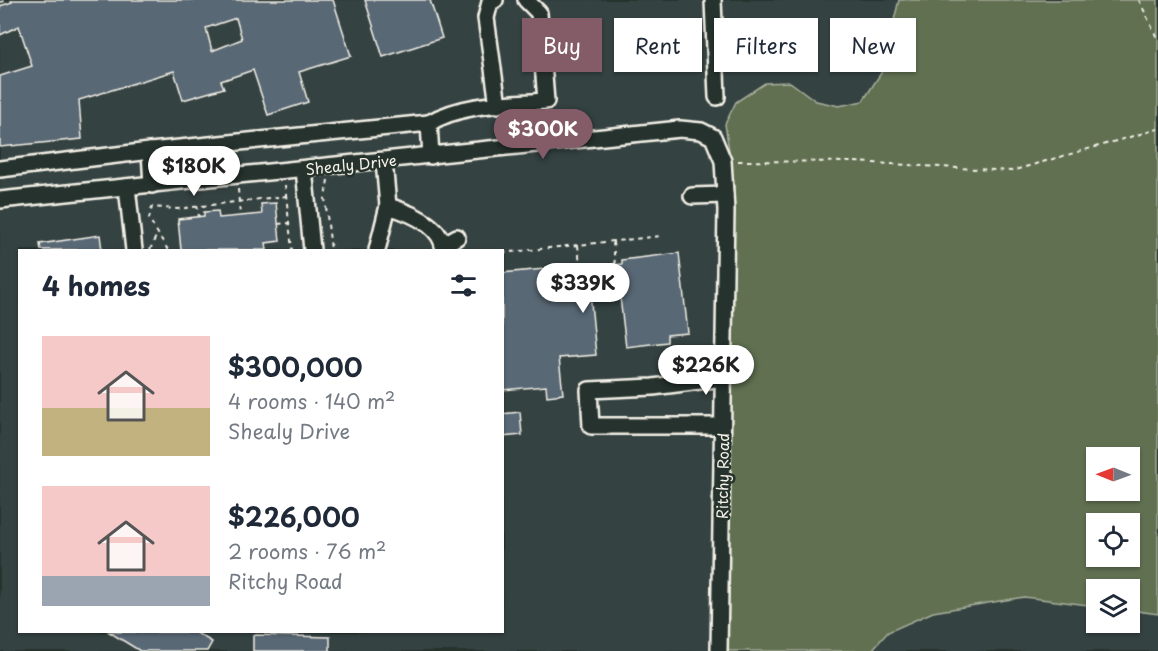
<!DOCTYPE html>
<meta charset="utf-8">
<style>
body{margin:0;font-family:"Playpen Sans",sans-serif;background:#f6f6f7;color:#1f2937;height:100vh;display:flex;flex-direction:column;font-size:22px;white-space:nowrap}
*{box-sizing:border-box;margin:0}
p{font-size:20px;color:#747a83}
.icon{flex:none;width:33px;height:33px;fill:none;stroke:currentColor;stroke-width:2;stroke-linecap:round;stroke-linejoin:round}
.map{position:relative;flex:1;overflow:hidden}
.details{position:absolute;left:18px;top:249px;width:486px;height:384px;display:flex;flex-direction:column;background:#fff;border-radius:0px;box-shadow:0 2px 4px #0004}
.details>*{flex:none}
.banner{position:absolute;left:522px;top:18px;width:546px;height:54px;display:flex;gap:12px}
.needle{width:39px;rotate:271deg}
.controls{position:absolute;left:1086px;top:447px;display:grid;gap:12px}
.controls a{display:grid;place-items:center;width:54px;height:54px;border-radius:0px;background:#fff;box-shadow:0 2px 4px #0004;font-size:30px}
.price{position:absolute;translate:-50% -51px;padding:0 14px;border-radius:21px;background:#fff;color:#222;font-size:20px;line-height:39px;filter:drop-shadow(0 2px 3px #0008)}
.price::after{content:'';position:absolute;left:50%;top:36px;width:18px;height:14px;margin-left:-9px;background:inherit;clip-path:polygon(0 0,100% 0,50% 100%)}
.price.selected{background:#845c67;color:#fff}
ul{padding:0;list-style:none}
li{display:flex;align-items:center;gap:18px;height:150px;padding:0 24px}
li span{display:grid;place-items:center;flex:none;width:168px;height:120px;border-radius:0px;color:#555}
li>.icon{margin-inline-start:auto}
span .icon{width:72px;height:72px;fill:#fffc;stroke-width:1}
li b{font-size:26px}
h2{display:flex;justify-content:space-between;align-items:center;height:72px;padding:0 24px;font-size:26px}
.tag{padding:0 21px;border-radius:0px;background:#fff;box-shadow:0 2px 4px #0004;font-size:21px;line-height:54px}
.tag.selected{background:#845c67;color:#fff}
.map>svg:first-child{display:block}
.built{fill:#354342;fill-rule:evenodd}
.green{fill:#606f51;stroke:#aab09c;stroke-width:1.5;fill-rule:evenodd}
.building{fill:#596774;stroke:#f4f1e8;stroke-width:1.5;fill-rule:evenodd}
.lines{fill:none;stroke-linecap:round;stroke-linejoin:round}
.minor-casing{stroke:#f4f1e8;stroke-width:20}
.path{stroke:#f4f1e8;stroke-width:2;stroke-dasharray:4.5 4.5;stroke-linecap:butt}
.minor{stroke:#26332d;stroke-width:15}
.labels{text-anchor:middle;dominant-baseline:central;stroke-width:5;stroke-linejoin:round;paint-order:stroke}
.street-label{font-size:15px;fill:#f4f1e8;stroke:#26332d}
</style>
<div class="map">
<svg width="1158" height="651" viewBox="0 0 1158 651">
<rect width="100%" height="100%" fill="#26332d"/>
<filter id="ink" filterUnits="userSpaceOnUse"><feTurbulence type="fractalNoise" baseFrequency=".0167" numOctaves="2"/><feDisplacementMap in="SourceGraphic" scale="12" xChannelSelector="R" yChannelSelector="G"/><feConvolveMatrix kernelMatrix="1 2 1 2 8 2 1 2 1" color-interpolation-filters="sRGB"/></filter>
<g filter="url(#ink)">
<!-- built -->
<path class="built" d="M 0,0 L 1158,0 L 1158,651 L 0,651 ZM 20,250 L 502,250 L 502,632 L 20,632 ZM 1096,458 L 1130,458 L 1130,490 L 1096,490 ZM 1096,524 L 1130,524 L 1130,556 L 1096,556 ZM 1096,590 L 1130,590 L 1130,622 L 1096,622 Z"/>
<!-- green -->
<path class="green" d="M 899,0 L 1158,0 L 1158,614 L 1130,610 L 1130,590 L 1096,590 L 1096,606 L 1024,597 L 933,612 L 888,632 L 871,651 L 727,651 L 734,183 L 725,124 L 736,102 L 765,83 L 790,82 L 816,101 L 839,106 L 863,101 L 881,73 ZM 1096,458 L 1130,458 L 1130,490 L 1096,490 ZM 1096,524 L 1130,524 L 1130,556 L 1096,556 Z"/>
<!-- building -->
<g class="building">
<path d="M 11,0 L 333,0 L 351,56 L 299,72 L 308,102 L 268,115 L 253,70 L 221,81 L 224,88 L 183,100 L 174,71 L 79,100 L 82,139 L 0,147 L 0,76 L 32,66 L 19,26 L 0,35 L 0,6 L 12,2 ZM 236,18 L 242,39 L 212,51 L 206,28 Z"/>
<polygon points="365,0 430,0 442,38 383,57"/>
<polygon points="276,203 280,241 266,243 267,250 181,250 178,219 204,216 204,212 218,211 219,218 262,214 261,204"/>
<polygon points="100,235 102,250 41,250 40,244"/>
<polygon points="679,253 688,333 667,335 667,342 626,347 619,289 590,292 596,355 559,358 563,394 547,396 546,386 502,390 502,273 588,265 588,268 622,264 622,260"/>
<polygon points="520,412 522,435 502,437 502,414"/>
<polygon points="109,632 195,632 212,642 207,651 140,651"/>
<polygon points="253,635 330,637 330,651 253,651"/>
</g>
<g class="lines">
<!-- minor casing -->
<g class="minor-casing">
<g id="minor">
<polyline points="495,0 490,2 486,18 498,105"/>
<polyline points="713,0 717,97"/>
<path d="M 431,156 L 429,123 C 463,103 507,104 546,101 L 539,13 L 526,0"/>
<polyline points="0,169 150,151"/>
<polyline points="304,169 312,250"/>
<polyline points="152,185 150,151 429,123"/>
<polyline points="127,187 134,250"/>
<polyline points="692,196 725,195"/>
<polyline points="0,200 680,129 701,131 713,137 723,161 726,210 719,651"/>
<path d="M 388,206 C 408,212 442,225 444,250"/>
<polyline points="443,245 457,237"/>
<polyline points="377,250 388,206 384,161"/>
<polyline points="722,426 591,426 589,390 653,387 723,378"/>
</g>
</g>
<!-- path -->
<g class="path">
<polyline points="1139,0 1158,40"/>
<polyline points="0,2 5,1"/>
<polyline points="738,161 855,162 1011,171 1158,129"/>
<polyline points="328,180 325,198 331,250"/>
<polyline points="285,185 292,250"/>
<polyline points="238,189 240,216"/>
<polyline points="197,205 199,217"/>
<polyline points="278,224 289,223"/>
<polyline points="613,242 615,265"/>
<polyline points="578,245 580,266"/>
<polyline points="150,250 157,234"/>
<polyline points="168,250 149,219 152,207 177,209 286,196"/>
<polyline points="502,253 662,236"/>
</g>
<!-- minor -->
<use href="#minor" class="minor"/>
</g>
</g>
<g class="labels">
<!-- street labels -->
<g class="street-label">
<text transform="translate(351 164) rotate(-6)">Shealy Drive</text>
<text transform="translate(722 476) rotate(-89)">Ritchy Road</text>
</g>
</g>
</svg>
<div class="controls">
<a><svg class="needle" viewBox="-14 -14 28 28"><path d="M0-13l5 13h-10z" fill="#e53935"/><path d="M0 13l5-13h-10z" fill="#747a83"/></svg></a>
<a><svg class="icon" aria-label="locate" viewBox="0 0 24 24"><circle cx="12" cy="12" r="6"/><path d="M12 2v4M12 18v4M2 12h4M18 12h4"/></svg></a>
<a><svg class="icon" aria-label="layers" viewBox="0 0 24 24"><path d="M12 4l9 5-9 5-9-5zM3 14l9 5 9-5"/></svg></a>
</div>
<b class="price selected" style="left:543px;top:160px">$300K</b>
<b class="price" style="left:194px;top:197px">$180K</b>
<b class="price" style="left:583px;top:314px">$339K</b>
<b class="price" style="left:706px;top:396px">$226K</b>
<div class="banner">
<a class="tag selected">Buy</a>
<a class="tag">Rent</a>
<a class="tag">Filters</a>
<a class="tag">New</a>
</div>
<section class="details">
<h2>4 homes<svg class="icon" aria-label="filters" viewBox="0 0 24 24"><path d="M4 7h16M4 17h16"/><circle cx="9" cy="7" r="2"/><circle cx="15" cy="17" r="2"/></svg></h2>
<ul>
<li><span style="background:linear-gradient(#f6c9c9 60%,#c2b280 0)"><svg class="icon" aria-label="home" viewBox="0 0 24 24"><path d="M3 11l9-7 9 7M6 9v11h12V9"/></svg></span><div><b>$300,000</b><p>4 rooms · 140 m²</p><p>Shealy Drive</p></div></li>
<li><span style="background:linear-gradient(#f6c9c9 75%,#9aa5b1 0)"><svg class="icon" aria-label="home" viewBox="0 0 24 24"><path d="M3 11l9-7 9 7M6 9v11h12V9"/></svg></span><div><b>$226,000</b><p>2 rooms · 76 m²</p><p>Ritchy Road</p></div></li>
</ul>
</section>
</div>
